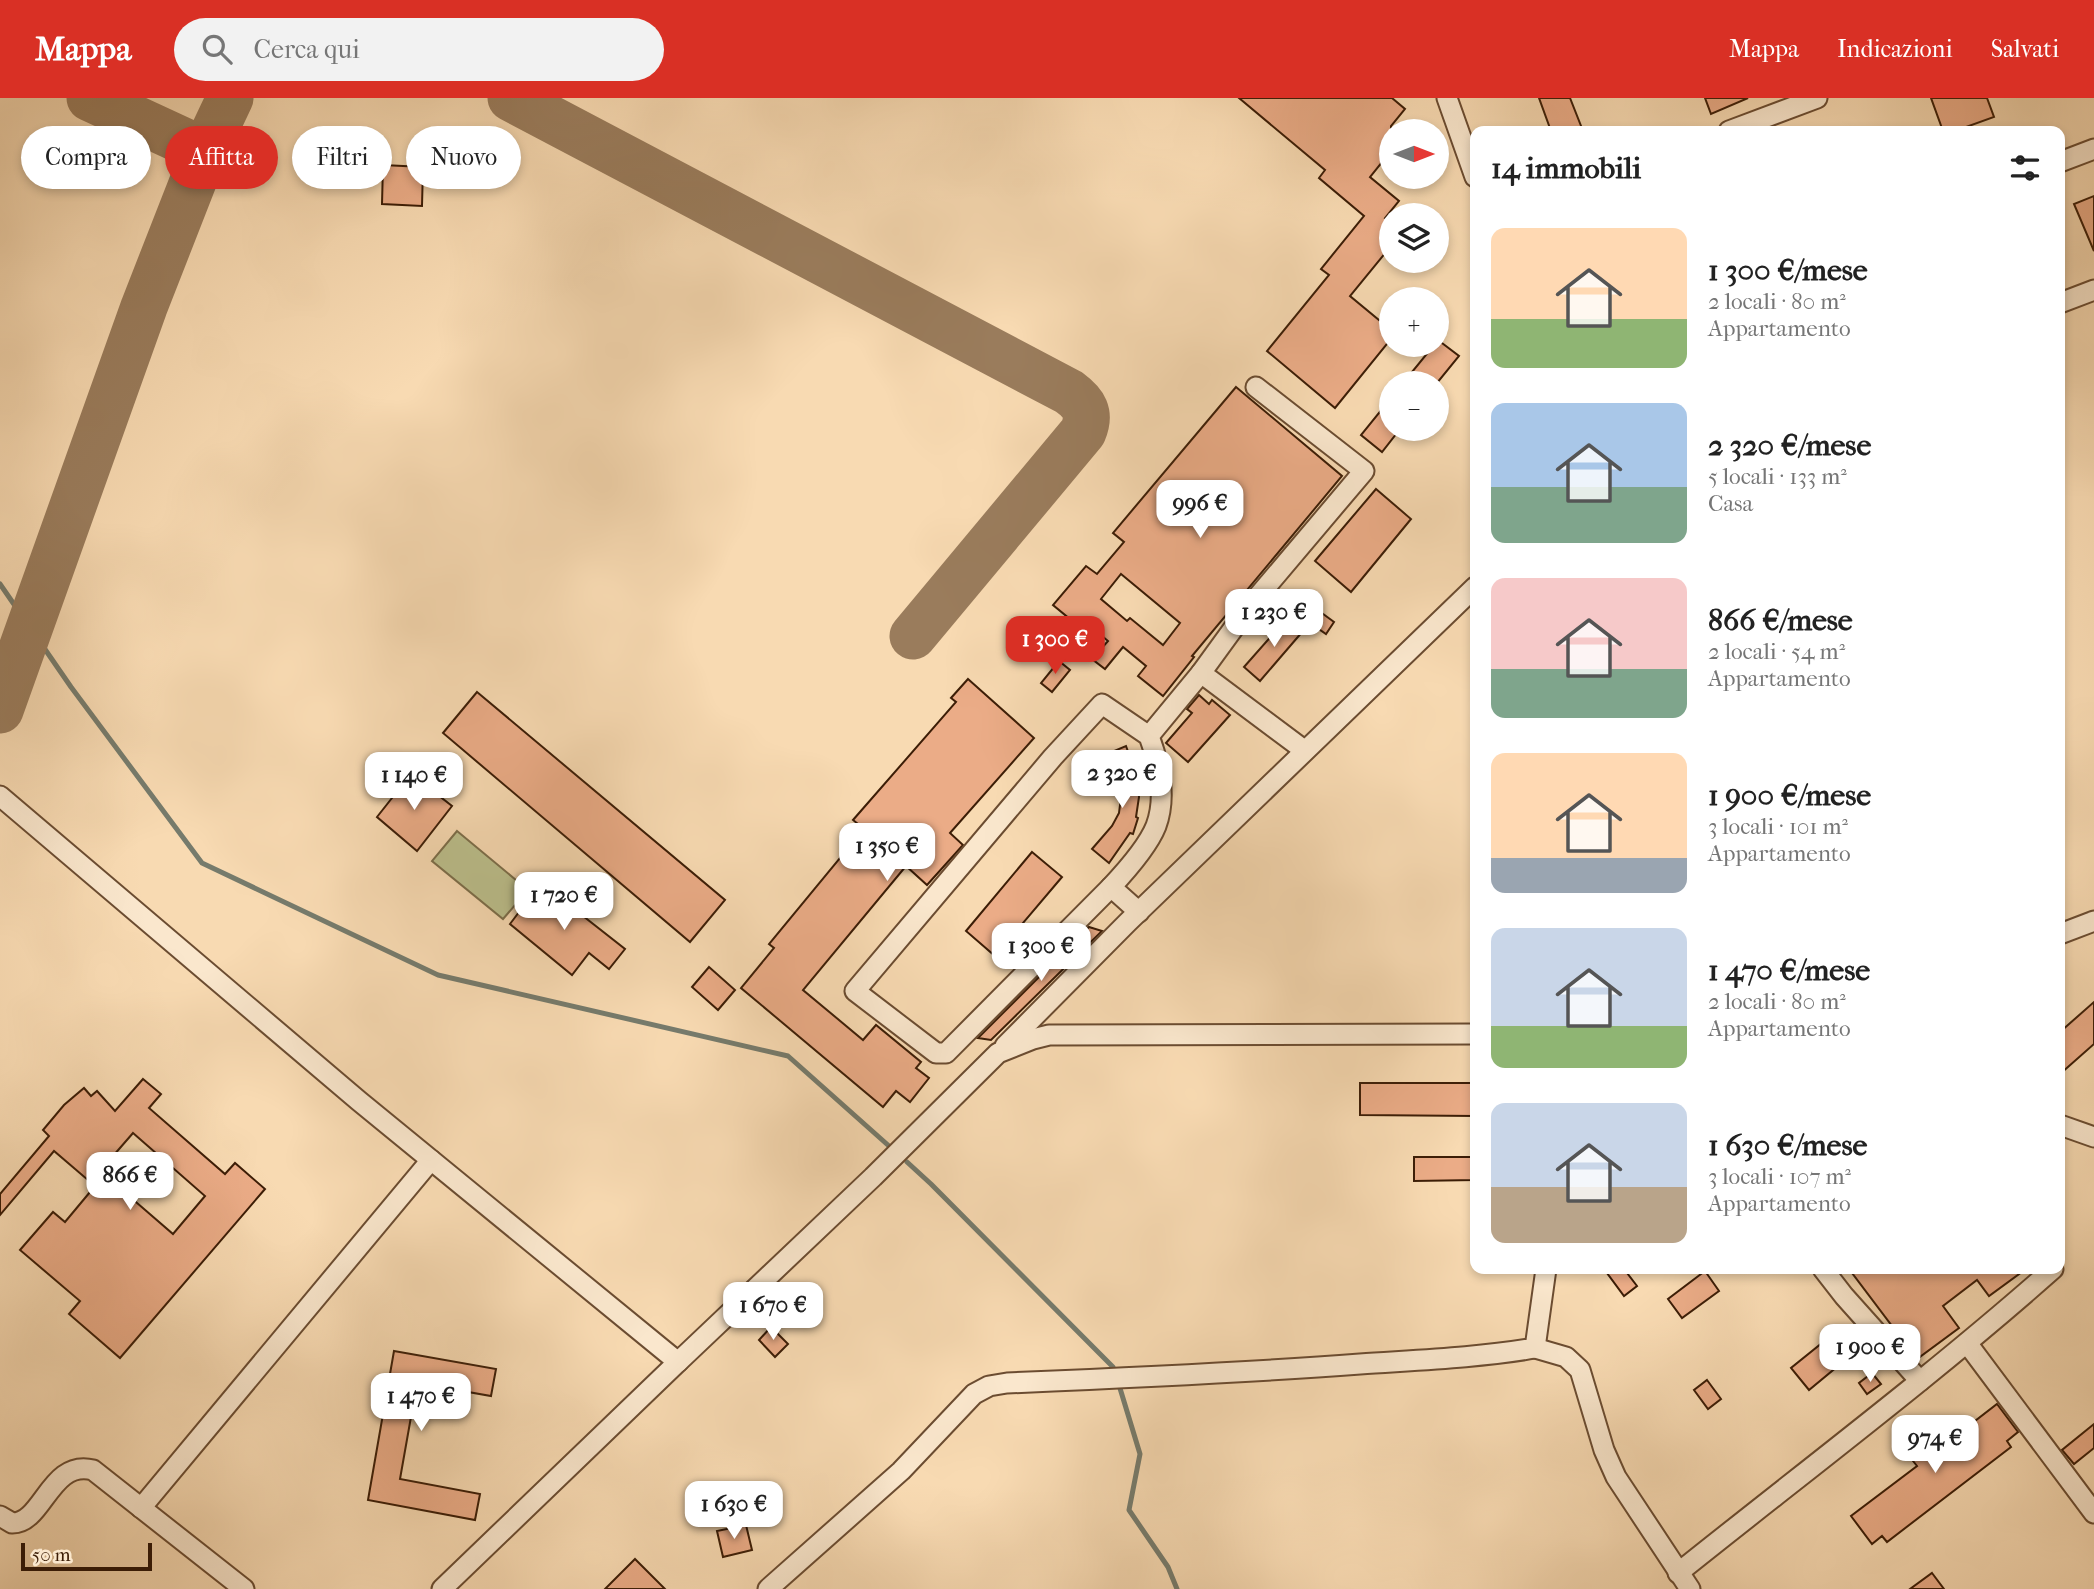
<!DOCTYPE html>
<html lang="it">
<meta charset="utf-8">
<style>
body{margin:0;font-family:"IM FELL French Canon",serif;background:#f2f2f2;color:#222;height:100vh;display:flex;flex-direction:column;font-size:26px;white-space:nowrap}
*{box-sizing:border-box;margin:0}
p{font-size:23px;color:#767676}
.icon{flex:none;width:38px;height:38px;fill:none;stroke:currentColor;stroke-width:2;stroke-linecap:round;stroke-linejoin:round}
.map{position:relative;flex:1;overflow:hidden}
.side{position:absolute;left:1470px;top:28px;width:595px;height:1148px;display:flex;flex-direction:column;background:#fff;border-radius:14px;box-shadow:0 4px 10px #0003}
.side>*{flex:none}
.guide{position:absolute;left:21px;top:28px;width:665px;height:63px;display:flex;gap:14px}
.needle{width:46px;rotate:90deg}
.fabs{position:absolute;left:1379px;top:21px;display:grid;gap:14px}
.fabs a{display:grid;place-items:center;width:70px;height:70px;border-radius:50%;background:#fff;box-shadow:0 4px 10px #0003;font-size:35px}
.scale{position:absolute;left:21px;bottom:18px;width:131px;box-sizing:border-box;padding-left:7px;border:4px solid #3c1d06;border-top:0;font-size:19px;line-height:24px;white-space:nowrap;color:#3c1d06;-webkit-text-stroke:5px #fae7cd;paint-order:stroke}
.price{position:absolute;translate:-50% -60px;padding:0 16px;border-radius:14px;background:#fff;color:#222;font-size:23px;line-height:46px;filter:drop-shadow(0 2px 4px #0008)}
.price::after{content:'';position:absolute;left:50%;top:42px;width:21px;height:16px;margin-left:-10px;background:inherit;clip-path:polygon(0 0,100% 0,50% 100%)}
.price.selected{background:#d93025;color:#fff}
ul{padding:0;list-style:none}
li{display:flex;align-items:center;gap:21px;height:175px;padding:0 21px}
li span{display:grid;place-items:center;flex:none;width:196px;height:140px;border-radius:14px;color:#555}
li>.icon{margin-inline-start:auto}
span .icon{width:84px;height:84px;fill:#fffc;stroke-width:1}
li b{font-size:30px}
h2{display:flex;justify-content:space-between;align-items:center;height:84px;padding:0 21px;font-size:30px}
.chip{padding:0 24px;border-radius:32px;background:#fff;box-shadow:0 4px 10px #0003;font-size:24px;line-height:63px}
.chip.selected{background:#d93025;color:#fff}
header{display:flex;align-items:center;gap:42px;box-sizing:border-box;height:98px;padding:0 35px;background:#d93025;color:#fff}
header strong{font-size:33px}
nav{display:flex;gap:38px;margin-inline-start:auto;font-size:24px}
.search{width:490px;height:63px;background:#f2f2f2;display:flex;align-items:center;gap:18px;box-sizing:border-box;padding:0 24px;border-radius:38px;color:#767676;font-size:26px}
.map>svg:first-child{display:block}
.green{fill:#bcc08d;stroke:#7c6e4a;stroke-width:2}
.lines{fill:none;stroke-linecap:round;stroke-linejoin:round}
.stream{stroke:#767b6c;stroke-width:5}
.taxiway{stroke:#9a7c5c;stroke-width:47}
.building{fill:#ebac87;stroke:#3c1d06;stroke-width:2;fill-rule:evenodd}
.minor-casing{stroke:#6b4c31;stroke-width:23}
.minor{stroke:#fae7cd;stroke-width:19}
</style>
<header>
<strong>Mappa</strong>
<div class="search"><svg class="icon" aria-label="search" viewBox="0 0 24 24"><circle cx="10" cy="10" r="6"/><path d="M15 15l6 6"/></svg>Cerca qui</div>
<nav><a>Mappa</a><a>Indicazioni</a><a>Salvati</a></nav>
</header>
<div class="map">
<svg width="2094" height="1491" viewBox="0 0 2094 1491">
<rect width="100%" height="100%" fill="#f8dab2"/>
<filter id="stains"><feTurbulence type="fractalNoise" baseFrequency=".00286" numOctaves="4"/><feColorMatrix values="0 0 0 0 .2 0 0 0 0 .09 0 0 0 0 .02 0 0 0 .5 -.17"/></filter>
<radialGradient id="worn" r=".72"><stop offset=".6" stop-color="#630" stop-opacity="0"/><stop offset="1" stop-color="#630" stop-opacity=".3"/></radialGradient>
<!-- green -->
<polygon class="green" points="457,733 528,792 503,821 432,763"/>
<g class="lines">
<!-- stream -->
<g class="stream">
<polyline points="0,486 71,589 202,765 438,877 788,958 889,1048"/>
<polyline points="907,1064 931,1086 1113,1269 1114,1273"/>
<polyline points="1119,1287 1140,1356 1129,1412 1168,1469 1177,1491"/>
</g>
<!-- taxiway -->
<g class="taxiway">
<polyline points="90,0 205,53"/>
<path d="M 511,0 L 1069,294 C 1084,305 1091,315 1083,334 L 913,538"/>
<polyline points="0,612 144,209 205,53 230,0"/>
</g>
</g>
<!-- building -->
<g class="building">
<polygon points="1239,0 1392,0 1405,11 1391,28 1391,53 1370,79 1399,103 1385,120 1391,125 1391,148 1350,198 1391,232 1391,241 1335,310 1267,253 1329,177 1321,171 1364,118 1319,80 1325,72"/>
<polygon points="1539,0 1570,0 1583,33 1551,33"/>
<polygon points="1705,0 1748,0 1711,16"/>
<polygon points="1931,0 1987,0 1994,19 1955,33 1943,33"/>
<polygon points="383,67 423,69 422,108 382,106"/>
<polygon points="2094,98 2094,153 2074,106"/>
<polygon points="1438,242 1459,258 1437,285 1403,285 1434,247 1437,247"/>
<path d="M 1236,289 L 1342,378 L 1192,558 L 1194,559 L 1163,598 L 1138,578 L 1146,568 L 1123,549 L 1105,571 L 1092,561 L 1108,543 L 1087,525 L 1085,528 L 1079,522 L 1076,526 L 1053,507 L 1086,468 L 1097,476 L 1124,444 L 1113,435 ZM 1121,476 L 1180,525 L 1163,547 L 1130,520 L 1127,523 L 1101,501 Z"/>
<polygon points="1391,300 1391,331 1400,331 1382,354 1361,337"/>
<polygon points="1376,391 1411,421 1351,494 1315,463"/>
<polygon points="1315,510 1334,524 1326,536 1306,522"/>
<polygon points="1288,519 1303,533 1260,583 1244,569"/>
<polygon points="1059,563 1070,572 1052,594 1041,585"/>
<polygon points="968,581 1034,640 950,735 963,747 927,787 906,768 803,892 863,942 876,927 921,964 916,970 929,980 910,1004 896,993 883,1009 741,890 774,850 769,846 864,731 853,722 956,604 951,600"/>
<polygon points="477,594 725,802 690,844 443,635"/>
<polygon points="1199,597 1209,606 1212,602 1230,617 1188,664 1166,645 1192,615 1187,611"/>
<polygon points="1126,648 1137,679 1139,699 1136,719 1138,720 1133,736 1130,735 1109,765 1092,751 1112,728 1119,715 1123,684 1114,653"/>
<polygon points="411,676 452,708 417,753 377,719"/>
<polygon points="1032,754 1062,779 995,858 966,833"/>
<polygon points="541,785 625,851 609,871 589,855 572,877 510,826"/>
<polygon points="1089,829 1102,833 991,942 978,940"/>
<polygon points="709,869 735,892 718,912 692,889"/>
<polygon points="2094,904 2094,946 2060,976 2060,934"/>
<path d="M 143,981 L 161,996 L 149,1010 L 225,1076 L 235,1065 L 265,1091 L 120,1260 L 69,1216 L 80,1203 L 20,1152 L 53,1114 L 65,1124 L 95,1088 L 54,1053 L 0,1117 L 0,1096 L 49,1038 L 43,1032 L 64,1007 L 84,990 L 91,998 L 97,993 L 115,1013 ZM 133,1035 L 205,1098 L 173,1136 L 100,1073 Z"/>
<polygon points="1360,985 1475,985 1475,1018 1360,1017"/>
<polygon points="1414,1059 1475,1059 1475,1082 1414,1083"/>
<polygon points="1604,1171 1624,1171 1637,1188 1624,1198"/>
<polygon points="1849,1171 2026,1171 1989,1198 1977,1182 1943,1208 1959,1230 1917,1261"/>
<polygon points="1705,1173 1719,1193 1682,1220 1668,1201"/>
<polygon points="771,1229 788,1246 775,1259 759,1242"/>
<polygon points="1827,1241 1844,1263 1809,1292 1791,1270"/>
<polygon points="394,1253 496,1271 491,1298 417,1285 400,1381 480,1396 475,1422 368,1402"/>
<polygon points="1872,1275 1881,1286 1867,1296 1859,1285"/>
<polygon points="1707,1282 1721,1301 1708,1311 1694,1292"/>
<polygon points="1997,1306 2018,1334 2007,1343 2011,1349 1887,1444 1882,1438 1872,1446 1851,1418 1917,1368 1897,1343 1909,1334 1927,1360"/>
<polygon points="2094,1326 2094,1350 2074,1366 2062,1352"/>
<polygon points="746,1427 752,1452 723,1459 717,1433"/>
<polygon points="635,1461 665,1491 605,1491"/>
<polygon points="1932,1475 1944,1491 1910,1491"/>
</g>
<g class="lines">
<!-- minor casing -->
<g class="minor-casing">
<g id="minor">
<polyline points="1447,0 1475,79"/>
<polyline points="1729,33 1817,0"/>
<polyline points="2060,64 2094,51"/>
<polyline points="2060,205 2094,192"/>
<polyline points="1256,289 1364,373 1249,509 1201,575 1304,652"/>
<path d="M 1149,638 L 1102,606 L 1053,659 L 855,893 L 936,955 L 946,955 L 1111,789 C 1126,773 1148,748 1156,728 C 1167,699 1159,665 1149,638 L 1201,575"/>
<polyline points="0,698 359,1003 678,1264 873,1079 998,955 1033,941 1049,937 1475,936"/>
<polyline points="1111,789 1139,814"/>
<polyline points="2060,836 2094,823"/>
<polyline points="1005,948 1128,824 1475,489"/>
<polyline points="2060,1027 2094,1039"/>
<polyline points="1823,1171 1844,1198 1920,1283"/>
<polyline points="1967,1245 2094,1415"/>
<polyline points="1535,1250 1566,1259 1580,1272 1604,1352 1616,1379 1690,1491"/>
<polyline points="141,1410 431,1062"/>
<path d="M 0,1418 L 12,1425 C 43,1426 50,1361 93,1372 L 244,1491"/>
<path d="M 1678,1475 C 1804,1374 1932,1278 2053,1171"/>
<polyline points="442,1491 678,1264"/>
<path d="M 768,1491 L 901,1373 L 974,1296 L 989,1288 L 1007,1285 C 1125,1280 1242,1275 1360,1266 C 1418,1262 1477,1260 1535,1250 L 1546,1171"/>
</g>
</g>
<!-- minor -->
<use href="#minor" class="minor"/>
</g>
<rect width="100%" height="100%" filter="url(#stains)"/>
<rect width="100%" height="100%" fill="url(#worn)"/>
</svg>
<div class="fabs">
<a><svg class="needle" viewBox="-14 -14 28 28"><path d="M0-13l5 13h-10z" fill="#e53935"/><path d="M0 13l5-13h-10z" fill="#767676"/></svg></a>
<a><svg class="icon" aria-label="layers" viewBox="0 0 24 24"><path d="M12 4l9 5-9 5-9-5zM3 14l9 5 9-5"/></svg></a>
<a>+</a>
<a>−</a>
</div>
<div class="scale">50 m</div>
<b class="price" style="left:1200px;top:442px">996 €</b>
<b class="price" style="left:1274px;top:551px">1 230 €</b>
<b class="price selected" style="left:1055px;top:578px">1 300 €</b>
<b class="price" style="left:1122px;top:712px">2 320 €</b>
<b class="price" style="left:414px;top:714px">1 140 €</b>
<b class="price" style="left:887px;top:785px">1 350 €</b>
<b class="price" style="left:564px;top:834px">1 720 €</b>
<b class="price" style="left:1041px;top:885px">1 300 €</b>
<b class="price" style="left:130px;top:1114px">866 €</b>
<b class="price" style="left:773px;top:1244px">1 670 €</b>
<b class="price" style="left:1870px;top:1286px">1 900 €</b>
<b class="price" style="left:421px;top:1335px">1 470 €</b>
<b class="price" style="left:1935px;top:1377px">974 €</b>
<b class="price" style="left:734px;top:1443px">1 630 €</b>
<div class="guide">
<a class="chip">Compra</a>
<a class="chip selected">Affitta</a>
<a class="chip">Filtri</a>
<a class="chip">Nuovo</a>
</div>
<section class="side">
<h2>14 immobili<svg class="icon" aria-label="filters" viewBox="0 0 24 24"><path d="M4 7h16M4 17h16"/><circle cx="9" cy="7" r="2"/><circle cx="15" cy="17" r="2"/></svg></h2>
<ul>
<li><span style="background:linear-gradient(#ffd9b3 65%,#8fb573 0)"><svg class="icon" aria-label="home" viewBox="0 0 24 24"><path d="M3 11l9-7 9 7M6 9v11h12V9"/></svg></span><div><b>1 300 €/mese</b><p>2 locali · 80 m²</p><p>Appartamento</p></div></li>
<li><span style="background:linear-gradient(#a9c7e8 60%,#7fa58c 0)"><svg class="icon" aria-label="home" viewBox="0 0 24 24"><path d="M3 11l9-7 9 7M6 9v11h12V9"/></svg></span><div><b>2 320 €/mese</b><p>5 locali · 133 m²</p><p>Casa</p></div></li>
<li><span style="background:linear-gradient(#f6c9c9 65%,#7fa58c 0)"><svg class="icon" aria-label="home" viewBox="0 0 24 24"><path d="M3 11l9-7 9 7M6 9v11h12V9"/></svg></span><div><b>866 €/mese</b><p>2 locali · 54 m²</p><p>Appartamento</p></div></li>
<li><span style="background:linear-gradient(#ffd9b3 75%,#9aa5b1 0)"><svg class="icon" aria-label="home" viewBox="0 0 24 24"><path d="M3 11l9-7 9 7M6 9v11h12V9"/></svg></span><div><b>1 900 €/mese</b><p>3 locali · 101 m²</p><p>Appartamento</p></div></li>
<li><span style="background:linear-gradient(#c9d6e8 70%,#8fb573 0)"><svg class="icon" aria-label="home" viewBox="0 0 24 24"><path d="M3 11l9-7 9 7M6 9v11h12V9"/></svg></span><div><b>1 470 €/mese</b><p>2 locali · 80 m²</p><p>Appartamento</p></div></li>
<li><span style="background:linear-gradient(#c9d6e8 60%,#b9a48a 0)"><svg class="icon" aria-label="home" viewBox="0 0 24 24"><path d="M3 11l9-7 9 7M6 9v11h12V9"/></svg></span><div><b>1 630 €/mese</b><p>3 locali · 107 m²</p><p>Appartamento</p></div></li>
</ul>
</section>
</div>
